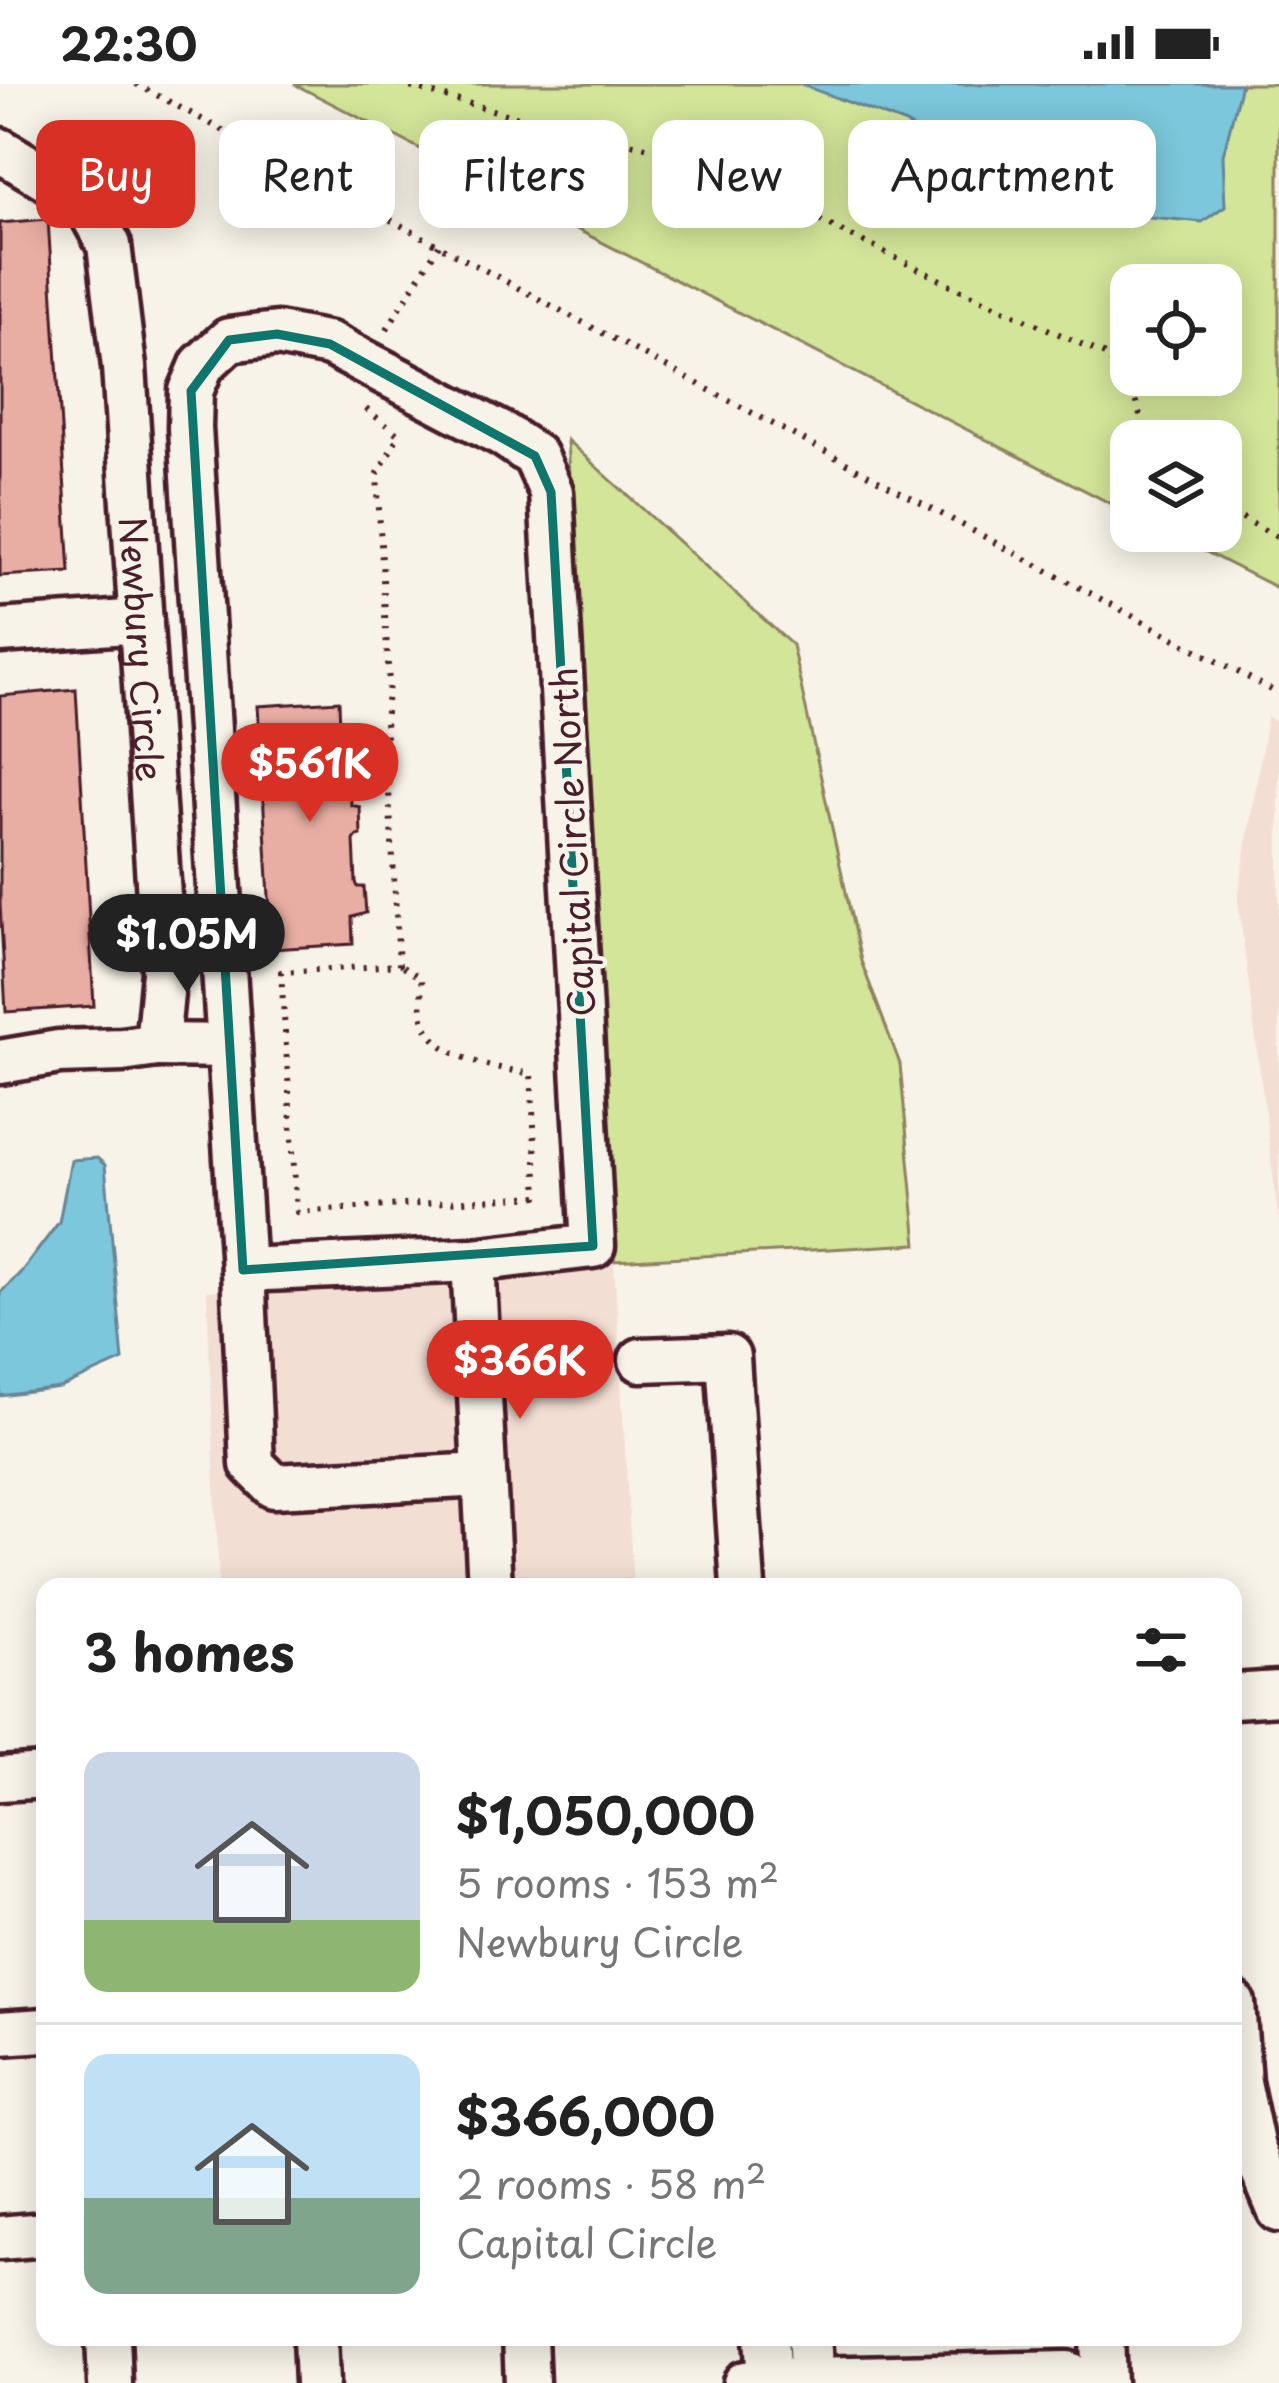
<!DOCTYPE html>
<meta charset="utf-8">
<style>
body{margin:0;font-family:"Playpen Sans",sans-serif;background:#f2f2f2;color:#222;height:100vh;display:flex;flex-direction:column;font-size:45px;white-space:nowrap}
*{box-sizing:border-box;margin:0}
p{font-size:39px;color:#767676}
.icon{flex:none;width:66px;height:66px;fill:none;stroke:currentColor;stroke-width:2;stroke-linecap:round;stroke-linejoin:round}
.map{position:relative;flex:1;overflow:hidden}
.details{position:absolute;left:36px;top:1494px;width:1206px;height:768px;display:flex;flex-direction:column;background:#fff;border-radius:24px;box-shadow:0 6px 30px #0003}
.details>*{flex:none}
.guide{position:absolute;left:36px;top:36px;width:1209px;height:108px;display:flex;gap:24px}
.controls{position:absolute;left:1110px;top:180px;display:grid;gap:24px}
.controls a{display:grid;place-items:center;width:132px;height:132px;border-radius:24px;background:#fff;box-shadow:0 6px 30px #0003;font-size:60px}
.price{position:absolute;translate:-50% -102px;padding:0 27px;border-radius:42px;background:#d93025;color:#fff;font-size:39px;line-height:78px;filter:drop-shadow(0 3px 6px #0008)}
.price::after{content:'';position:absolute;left:50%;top:72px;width:36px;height:27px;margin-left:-18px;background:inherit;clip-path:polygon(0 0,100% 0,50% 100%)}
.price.selected{background:#222;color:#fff}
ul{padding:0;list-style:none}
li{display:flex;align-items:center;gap:36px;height:300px;padding:0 48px}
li+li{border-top:3px solid #e0e0e0}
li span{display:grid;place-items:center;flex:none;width:336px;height:240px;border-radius:24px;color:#555}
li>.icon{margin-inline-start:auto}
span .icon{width:144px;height:144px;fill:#fffc;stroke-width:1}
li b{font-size:51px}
h2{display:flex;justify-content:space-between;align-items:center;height:144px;padding:0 48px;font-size:51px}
.tag{padding:0 42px;border-radius:24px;background:#fff;box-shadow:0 6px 30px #0003;font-size:42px;line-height:108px}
.tag.selected{background:#d93025;color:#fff}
.status{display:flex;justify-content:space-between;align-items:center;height:84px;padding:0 60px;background:#fff;direction:ltr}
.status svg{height:33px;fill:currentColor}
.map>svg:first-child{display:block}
.built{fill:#f2ded3}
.green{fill:#d3e599;stroke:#8e8262;stroke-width:3;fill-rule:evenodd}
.water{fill:#7bc7db;stroke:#678495;stroke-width:3}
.building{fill:#e8aea3;stroke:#4a1f2b;stroke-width:3}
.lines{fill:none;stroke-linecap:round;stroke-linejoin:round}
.minor-casing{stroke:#4a1f2b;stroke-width:51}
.path{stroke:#4a1f2b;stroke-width:6;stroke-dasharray:3 9;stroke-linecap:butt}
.minor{stroke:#f7f3e8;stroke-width:42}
.marked{fill:none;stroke:#0f766e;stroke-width:9;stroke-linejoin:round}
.labels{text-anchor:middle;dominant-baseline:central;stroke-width:9;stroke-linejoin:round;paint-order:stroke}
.street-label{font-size:36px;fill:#4a1f2b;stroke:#f7f3e8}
</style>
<div class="status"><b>22:30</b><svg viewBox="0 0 49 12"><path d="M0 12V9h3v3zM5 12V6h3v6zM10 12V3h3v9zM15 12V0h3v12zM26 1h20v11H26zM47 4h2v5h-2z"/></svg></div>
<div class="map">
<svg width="1279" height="2299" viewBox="0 0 1279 2299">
<rect width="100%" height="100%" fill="#f7f3e8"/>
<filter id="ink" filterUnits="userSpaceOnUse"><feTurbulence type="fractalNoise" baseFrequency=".00833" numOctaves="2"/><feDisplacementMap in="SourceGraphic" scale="24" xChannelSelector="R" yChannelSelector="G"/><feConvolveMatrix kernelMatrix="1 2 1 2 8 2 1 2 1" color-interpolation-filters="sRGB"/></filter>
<g filter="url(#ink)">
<!-- built -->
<g class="built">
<polygon points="1267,633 1279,639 1279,1138 1238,815"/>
<polygon points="614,1177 633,1503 219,1503 207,1207"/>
</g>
<!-- green -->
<g class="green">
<path d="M 294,0 L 1279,0 L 1279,505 L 1165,447 L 1221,447 L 1221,357 L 1131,357 L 1131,430 ZM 1131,201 L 1221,201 L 1221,291 L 1131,291 Z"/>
<polygon points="567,356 792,561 861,877 900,980 917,1160 614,1177"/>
</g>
<!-- water -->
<g class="water">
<polygon points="800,0 1241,0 1223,71 1225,122 1202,138 1044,123 906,40"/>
<polygon points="97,1074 105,1081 123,1276 60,1304 0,1312 0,1209 22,1187 59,1138 71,1076"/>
</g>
<!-- building -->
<g class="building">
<polygon points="48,135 70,488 0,492 0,139"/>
<polygon points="76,605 94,922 6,928 0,820 0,612"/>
<polygon points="339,617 340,644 356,646 357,672 351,673 349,676 351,721 360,723 361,751 357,752 354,756 356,799 358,803 364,803 366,829 352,833 353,860 272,865 258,622"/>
</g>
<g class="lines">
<!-- minor casing -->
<g class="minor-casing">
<g id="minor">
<path id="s1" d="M 0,66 L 85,117 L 109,161 L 124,283 L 164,888 L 157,961 L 122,966 L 59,968 L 0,978"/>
<polygon points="277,250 330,260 504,351 535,372 551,408 593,1162 473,1176 243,1186 190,344 191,307 202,281 229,256"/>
<polyline points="0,547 141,537"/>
<polyline points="157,961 229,962"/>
<polyline points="473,1176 490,1503"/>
<polyline points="243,1186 252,1380 274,1402 484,1391"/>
<polyline points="641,1276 728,1273 743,1503"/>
<polyline points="1233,1612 1279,1609"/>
<polyline points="0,1695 45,1692"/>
<polyline points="1233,1919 1239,1998 1253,2064 1279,2126"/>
<polyline points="0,1949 45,1946"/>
<polyline points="0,2154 45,2150"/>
<polyline points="108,2253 110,2299"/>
<polyline points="315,2253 317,2299"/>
<polyline points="525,2253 527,2299"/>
<polyline points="766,2253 769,2296"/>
<polyline points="809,2253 812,2295"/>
<polyline points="1102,2253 1104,2299"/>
<polyline points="745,2299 769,2296 1067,2289 1084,2299"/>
</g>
</g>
<!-- path -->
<g class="path">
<polyline points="136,0 1279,610"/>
<polyline points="399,0 506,30 680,71 719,87 951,201 1105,271 1132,306 1148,357"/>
<polyline points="387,245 439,161"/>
<path d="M 366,325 L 399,351 L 377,391 L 389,600 L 385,637 L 399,881 L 281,888 L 297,1128 L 538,1112 L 531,990 C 496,983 434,976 423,934 C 420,922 422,906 421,894 L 399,881"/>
<polyline points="1221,422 1279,454"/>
</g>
<!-- minor -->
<use href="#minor" class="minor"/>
</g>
</g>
<!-- marked area -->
<path class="marked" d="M 277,250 L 330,260 L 535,372 L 551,408 L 593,1162 L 243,1186 L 191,307 L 229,256 Z"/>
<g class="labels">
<!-- street labels -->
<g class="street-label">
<text stroke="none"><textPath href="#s1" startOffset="555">Newbury Circle</textPath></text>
<text transform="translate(571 758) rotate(-93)">Capital Circle North</text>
</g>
</g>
</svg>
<div class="controls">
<a><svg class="icon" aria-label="locate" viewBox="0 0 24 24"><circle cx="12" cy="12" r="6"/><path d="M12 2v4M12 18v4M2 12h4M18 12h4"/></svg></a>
<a><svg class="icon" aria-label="layers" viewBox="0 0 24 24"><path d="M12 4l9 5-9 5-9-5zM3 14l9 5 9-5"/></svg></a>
</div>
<b class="price" style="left:310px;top:741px">$561K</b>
<b class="price selected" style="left:187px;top:912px">$1.05M</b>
<b class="price" style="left:520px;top:1338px">$366K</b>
<div class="guide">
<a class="tag selected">Buy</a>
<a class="tag">Rent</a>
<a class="tag">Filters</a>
<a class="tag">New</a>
<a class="tag">Apartment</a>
</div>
<section class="details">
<h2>3 homes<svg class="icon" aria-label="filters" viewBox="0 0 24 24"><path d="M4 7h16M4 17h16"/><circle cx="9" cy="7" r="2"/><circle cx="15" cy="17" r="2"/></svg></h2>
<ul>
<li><span style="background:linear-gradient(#c9d6e8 70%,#8fb573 0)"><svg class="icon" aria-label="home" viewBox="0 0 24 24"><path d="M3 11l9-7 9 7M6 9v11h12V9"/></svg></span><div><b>$1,050,000</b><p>5 rooms · 153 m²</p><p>Newbury Circle</p></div></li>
<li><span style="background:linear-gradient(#bfe0f5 60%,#7fa58c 0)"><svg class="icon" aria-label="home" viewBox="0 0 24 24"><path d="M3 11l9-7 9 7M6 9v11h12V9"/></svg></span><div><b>$366,000</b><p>2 rooms · 58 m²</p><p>Capital Circle</p></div></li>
</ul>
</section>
</div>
